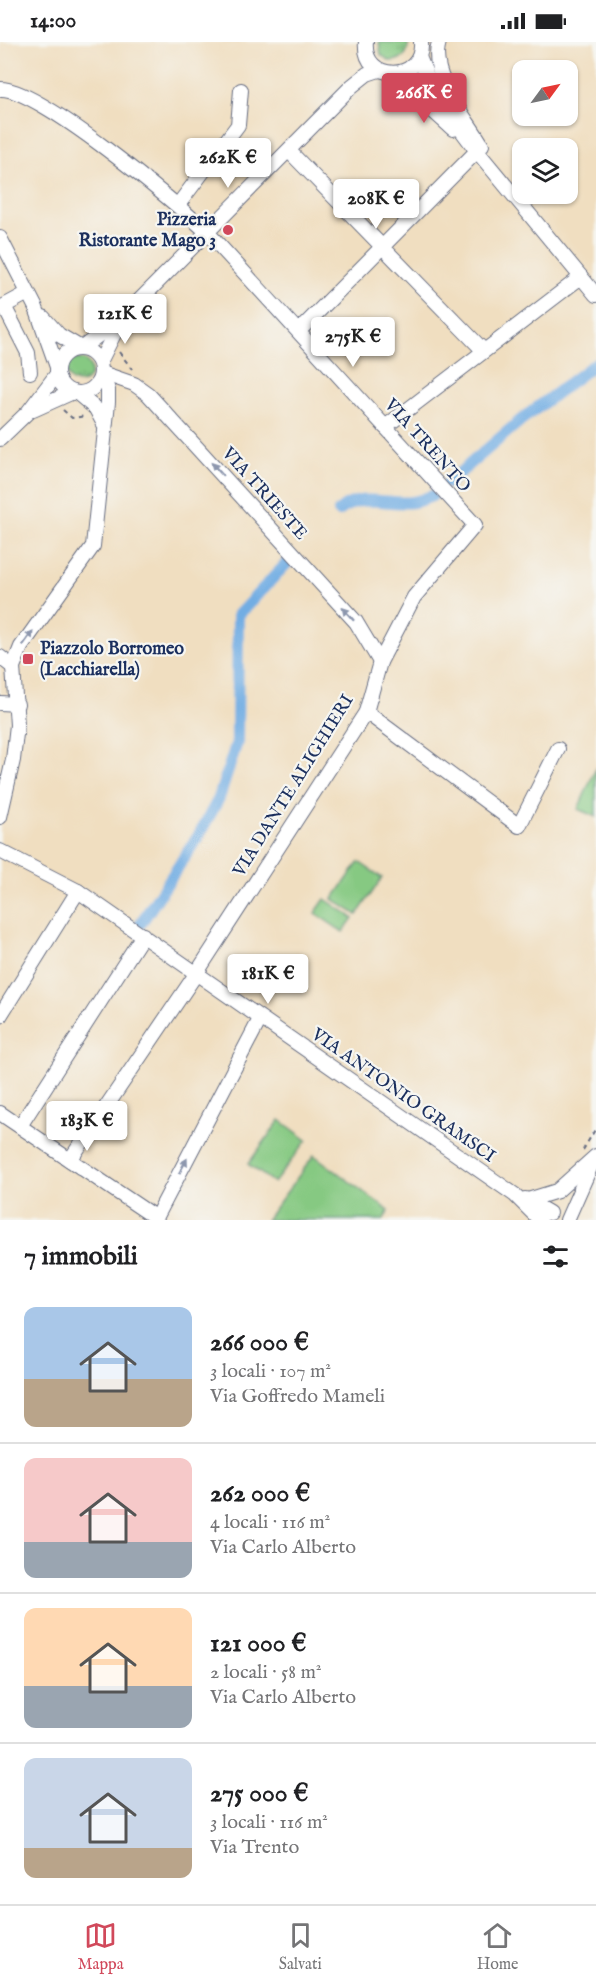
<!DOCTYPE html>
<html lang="it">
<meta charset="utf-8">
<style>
body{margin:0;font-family:"IM FELL English",serif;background:#f6f6f6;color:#202124;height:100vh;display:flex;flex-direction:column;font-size:22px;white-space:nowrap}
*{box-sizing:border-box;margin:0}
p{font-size:20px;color:#757577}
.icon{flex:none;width:33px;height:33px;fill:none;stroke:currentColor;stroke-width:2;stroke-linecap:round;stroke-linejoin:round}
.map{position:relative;height:1178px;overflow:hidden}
.sheet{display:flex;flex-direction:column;background:#fff;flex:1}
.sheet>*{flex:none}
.needle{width:39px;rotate:57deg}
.buttons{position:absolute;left:512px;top:18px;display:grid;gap:12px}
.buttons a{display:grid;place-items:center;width:66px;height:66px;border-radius:12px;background:#fff;box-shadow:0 2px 4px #0004;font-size:30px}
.price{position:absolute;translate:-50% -51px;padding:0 14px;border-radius:6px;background:#fff;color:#222;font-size:20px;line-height:39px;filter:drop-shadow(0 2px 3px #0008)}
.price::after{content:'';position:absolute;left:50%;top:36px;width:18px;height:14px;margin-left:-9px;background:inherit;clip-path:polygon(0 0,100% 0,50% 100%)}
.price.current{background:#d1495b;color:#fff}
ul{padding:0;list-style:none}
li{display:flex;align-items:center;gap:18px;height:150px;padding:0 24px}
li+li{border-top:2px solid #e0e0e0}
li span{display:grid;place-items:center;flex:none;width:168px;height:120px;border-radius:12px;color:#555}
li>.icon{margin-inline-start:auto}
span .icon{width:72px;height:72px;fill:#fffc;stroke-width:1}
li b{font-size:26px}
h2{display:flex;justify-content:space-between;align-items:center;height:72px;padding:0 24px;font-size:26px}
.status{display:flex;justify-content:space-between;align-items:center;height:42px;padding:0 30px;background:#fff;direction:ltr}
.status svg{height:16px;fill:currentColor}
.dock{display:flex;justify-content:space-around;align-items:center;height:84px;border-top:2px solid #e0e0e0;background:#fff;font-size:16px;color:#757577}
.dock a{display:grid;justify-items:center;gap:3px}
.dock .current{color:#d1495b}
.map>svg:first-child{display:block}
.grass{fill:url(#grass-tufts);stroke:#507c70;stroke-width:1.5}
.garden{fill:#86c982;stroke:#507c70;stroke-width:1.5}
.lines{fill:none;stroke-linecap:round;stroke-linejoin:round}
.canal{stroke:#72ade3;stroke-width:12}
.minor-casing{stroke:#666c80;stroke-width:16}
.path{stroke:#666c80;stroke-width:2;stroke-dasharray:4.5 4.5;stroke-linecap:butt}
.minor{stroke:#fff;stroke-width:14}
.oneway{fill:#8d97ae}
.poi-dot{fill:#d1495b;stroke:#f6f6f2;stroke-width:2}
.labels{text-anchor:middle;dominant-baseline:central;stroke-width:4.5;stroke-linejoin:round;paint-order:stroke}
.poi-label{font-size:18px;font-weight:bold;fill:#1b2f5e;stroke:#f6f6f2;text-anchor:end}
.street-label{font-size:18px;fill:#1b2f5e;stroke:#f6f6f2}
</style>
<div class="status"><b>14:00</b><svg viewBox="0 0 49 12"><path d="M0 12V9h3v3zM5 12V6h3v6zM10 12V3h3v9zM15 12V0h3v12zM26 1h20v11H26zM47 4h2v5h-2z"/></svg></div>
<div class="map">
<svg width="596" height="1178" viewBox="0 0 596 1178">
<defs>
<pattern id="grass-tufts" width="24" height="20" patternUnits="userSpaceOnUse" patternTransform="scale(1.5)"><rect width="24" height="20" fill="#86c982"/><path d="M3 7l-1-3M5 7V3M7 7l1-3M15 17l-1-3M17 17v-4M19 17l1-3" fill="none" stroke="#6da46e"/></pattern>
</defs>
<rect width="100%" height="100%" fill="#f6f6f2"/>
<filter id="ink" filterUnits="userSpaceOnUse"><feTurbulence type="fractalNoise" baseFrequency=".0167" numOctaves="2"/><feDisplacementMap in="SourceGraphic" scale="12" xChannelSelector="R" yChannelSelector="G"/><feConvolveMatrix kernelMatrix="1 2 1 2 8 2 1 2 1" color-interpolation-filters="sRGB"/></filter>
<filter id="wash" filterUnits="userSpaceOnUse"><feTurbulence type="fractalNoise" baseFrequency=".008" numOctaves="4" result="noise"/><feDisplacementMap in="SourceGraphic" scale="24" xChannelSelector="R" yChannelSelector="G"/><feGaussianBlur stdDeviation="1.35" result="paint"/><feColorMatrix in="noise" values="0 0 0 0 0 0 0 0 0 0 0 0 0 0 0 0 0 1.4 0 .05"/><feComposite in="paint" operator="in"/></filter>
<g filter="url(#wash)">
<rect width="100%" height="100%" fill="#f0dec0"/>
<!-- grass -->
<g class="grass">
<path d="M 379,0 L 408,0 C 409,12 402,19 390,19 L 381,13 Z"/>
<circle cx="79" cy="329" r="12"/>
</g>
<!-- garden -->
<g class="garden">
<polygon points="596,726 596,775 578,767"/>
<polygon points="359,820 382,836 357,873 333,857"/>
<polygon points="325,857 353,876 343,890 315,871"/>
<polygon points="280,1078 307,1098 274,1141 248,1122"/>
<polygon points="314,1113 389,1169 383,1178 266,1178"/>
</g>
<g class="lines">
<!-- canal -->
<g class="canal">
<polyline points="448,441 521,378 596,321"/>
<path d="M 339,469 C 362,449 387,464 413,460 C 420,459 426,456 432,454"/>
<polyline points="141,881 199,793 219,756 237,700 238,573 289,519"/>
</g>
</g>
</g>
<g filter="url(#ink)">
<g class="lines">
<!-- minor casing -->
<g class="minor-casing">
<g id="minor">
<path d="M 366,0 C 362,41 424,41 421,0"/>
<path d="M 439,0 C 428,33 466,75 482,103"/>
<polyline points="419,15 435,53 477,109 596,253"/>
<polyline points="392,32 453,87"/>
<path d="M 0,47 C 37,44 176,161 207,190 L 475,483 L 414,555 L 380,620 L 366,670 L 196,932 L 70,1118"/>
<polyline points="289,109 483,308"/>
<polyline points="178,163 238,83 241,48"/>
<polyline points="0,196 36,266 57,325"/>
<polyline points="28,251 4,264 28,311 30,330"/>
<polyline points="43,275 59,293 81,306"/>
<polyline points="299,289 477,109"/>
<polyline points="82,306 126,272 352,44 367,32 379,28"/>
<circle cx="79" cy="329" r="22"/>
<polyline points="100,320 118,284"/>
<polyline points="102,331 134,342 148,352 356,580 380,620"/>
<polyline points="77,351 96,367 105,384"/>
<polyline points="33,368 73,350"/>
<polyline points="385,385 581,235"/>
<polyline points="0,397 28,370 57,332"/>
<polyline points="0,615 13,625"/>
<polyline points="0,661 17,662"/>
<polyline points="366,670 519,784 558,707"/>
<polyline points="0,775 13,718 17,683 13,625 21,605 93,504 108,360 108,348 101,329"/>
<polyline points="0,809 78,849 515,1153 540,1178"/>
<polyline points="0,974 78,849"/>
<polyline points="0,1071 156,1176 260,977"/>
<polyline points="20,1084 143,893"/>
<polyline points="525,1157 549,1171"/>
<polyline points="528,1158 557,1149 596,1114"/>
<polyline points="567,1178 594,1117"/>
</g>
</g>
<!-- path -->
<g class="path">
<polyline points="119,310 132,327"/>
<polyline points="63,368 72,376 86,374"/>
<polyline points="583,1108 596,1086"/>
</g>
<!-- minor -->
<use href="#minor" class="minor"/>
</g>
<!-- one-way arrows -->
<defs><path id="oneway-solid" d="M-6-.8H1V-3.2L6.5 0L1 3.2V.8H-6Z" transform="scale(1.5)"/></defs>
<g class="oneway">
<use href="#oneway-solid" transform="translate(217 427) rotate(-132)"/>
<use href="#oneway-solid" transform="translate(348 572) rotate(-132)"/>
<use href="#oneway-solid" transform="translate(28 596) rotate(-55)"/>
<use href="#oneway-solid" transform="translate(183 1124) rotate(-62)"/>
</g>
</g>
<!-- markers -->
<g class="poi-dot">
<circle cx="228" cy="188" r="6"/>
<rect x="22" y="611" width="12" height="12" rx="3"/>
</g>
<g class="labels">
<!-- poi labels -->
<g class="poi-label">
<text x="216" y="178">Pizzeria<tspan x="216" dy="21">Ristorante Mago 3</tspan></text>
<text x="40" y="607" text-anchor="start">Piazzolo Borromeo<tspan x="40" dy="21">(Lacchiarella)</tspan></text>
</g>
<!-- street labels -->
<g class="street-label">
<text transform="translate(427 404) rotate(48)">VIA TRENTO</text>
<text transform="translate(264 452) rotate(48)">VIA TRIESTE</text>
<text transform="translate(294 744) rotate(-58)">VIA DANTE ALIGHIERI</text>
<text transform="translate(403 1054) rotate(35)">VIA ANTONIO GRAMSCI</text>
</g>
</g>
</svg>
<div class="buttons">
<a><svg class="needle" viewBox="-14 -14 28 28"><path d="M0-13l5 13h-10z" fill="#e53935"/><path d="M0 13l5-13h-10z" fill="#757577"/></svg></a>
<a><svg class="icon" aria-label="layers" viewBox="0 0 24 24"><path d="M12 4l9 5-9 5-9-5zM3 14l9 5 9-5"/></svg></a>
</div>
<b class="price current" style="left:424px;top:82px">266K €</b>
<b class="price" style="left:228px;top:147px">262K €</b>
<b class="price" style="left:376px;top:188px">208K €</b>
<b class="price" style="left:125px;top:303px">121K €</b>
<b class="price" style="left:353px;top:326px">275K €</b>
<b class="price" style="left:268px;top:963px">181K €</b>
<b class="price" style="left:87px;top:1110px">183K €</b>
</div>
<section class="sheet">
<h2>7 immobili<svg class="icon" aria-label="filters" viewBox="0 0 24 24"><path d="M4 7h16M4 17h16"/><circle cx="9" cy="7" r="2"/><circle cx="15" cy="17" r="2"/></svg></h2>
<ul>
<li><span style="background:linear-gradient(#a9c7e8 60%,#b9a48a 0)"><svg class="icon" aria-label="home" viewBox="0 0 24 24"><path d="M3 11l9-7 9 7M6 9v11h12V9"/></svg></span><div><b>266 000 €</b><p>3 locali · 107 m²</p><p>Via Goffredo Mameli</p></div></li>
<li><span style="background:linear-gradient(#f6c9c9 70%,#9aa5b1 0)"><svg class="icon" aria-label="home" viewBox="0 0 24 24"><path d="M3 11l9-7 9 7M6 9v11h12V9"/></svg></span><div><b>262 000 €</b><p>4 locali · 116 m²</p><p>Via Carlo Alberto</p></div></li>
<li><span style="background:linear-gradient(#ffd9b3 65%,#9aa5b1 0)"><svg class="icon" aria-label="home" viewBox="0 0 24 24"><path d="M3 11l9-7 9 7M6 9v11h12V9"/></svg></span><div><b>121 000 €</b><p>2 locali · 58 m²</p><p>Via Carlo Alberto</p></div></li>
<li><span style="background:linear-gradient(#c9d6e8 75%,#b9a48a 0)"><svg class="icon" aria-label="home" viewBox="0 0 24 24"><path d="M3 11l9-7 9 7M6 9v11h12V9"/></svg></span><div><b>275 000 €</b><p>3 locali · 116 m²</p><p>Via Trento</p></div></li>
</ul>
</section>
<nav class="dock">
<a class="current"><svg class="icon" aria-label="map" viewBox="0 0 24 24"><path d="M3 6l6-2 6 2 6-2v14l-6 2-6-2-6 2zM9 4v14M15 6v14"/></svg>Mappa</a>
<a><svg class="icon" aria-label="saved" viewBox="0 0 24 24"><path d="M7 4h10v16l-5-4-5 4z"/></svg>Salvati</a>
<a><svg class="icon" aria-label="home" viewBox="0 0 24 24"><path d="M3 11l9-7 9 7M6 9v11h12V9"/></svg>Home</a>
</nav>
